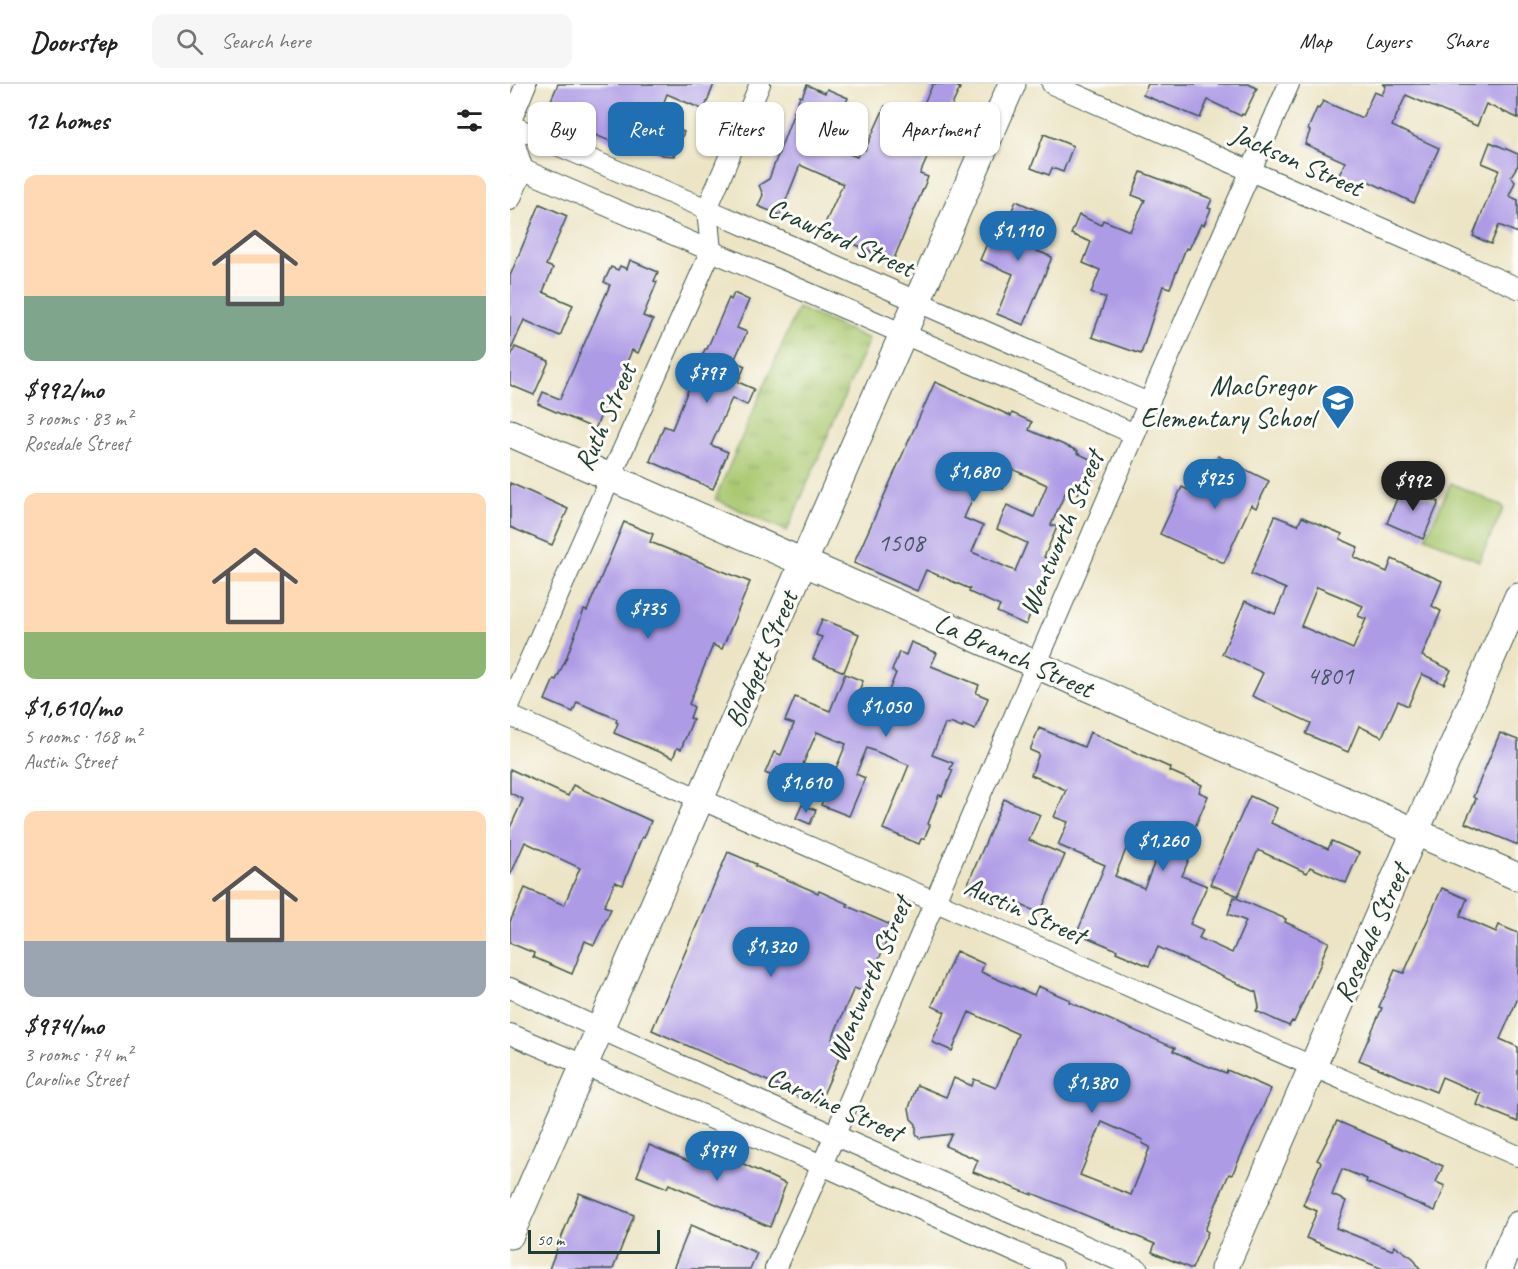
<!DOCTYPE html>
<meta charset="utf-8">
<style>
body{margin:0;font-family:Caveat,sans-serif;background:#f6f6f6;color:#222;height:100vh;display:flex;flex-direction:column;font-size:22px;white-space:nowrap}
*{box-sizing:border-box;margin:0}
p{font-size:20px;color:#767676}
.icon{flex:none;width:33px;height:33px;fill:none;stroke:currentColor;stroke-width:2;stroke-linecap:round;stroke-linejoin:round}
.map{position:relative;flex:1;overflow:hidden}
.sheet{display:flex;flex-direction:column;background:#fff;width:510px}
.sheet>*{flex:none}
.top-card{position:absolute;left:18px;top:18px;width:570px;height:54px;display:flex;gap:12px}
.scale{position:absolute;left:18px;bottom:15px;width:132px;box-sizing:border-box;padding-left:6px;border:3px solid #1f3d34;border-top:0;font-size:16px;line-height:21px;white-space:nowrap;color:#1f3d34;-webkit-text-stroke:4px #fdfcf7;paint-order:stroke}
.price{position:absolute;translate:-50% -51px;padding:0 14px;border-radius:21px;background:#1f6fb2;color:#fff;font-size:20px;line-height:39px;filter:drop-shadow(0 2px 3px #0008)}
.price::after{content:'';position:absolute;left:50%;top:36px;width:18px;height:14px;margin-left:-9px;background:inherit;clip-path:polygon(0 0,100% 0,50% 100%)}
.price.on{background:#222;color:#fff}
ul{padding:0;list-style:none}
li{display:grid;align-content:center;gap:12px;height:318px;padding:0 24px}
li span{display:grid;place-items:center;height:186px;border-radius:12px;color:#555}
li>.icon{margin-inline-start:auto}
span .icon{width:108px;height:108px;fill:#fffc;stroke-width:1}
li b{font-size:26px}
h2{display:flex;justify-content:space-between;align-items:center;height:72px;padding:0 24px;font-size:26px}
.chip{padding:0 21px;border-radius:12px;background:#fff;box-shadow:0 2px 4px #0004;font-size:21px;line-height:54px}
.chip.on{background:#1f6fb2;color:#fff}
header{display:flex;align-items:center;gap:36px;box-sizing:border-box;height:84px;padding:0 30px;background:#fff;border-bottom:2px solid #e0e0e0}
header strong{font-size:28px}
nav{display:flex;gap:33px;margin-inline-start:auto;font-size:21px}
.search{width:420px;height:54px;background:#f6f6f6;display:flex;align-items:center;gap:15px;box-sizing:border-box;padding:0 21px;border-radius:12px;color:#767676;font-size:22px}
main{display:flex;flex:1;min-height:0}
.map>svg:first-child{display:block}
.grass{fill:url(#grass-tufts);stroke:#648252;stroke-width:1.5}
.garden{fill:#a9c86f;stroke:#648252;stroke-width:1.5}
.building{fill:#ae9be6;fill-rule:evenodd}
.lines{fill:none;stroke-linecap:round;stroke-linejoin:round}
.street-casing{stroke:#3e564a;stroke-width:22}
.secondary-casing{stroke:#3e564a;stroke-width:29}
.street{stroke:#fff;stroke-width:20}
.secondary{stroke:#fff;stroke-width:27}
.labels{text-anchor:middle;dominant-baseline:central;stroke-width:6;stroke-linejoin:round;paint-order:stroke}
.number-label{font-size:26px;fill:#435460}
.street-label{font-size:28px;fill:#1f3d34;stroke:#fdfcf7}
.poi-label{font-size:28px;fill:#1f3d34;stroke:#fdfcf7;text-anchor:end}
</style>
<header>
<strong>Doorstep</strong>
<div class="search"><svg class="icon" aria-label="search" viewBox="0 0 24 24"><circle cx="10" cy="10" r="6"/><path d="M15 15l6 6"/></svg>Search here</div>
<nav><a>Map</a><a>Layers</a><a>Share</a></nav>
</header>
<main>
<section class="sheet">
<h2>12 homes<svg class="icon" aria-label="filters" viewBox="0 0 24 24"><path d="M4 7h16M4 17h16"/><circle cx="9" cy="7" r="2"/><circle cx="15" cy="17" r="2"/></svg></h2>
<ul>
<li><span style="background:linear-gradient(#ffd9b3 65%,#7fa58c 0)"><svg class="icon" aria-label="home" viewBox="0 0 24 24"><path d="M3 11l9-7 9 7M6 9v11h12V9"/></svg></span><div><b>$992/mo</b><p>3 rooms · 83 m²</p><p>Rosedale Street</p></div></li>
<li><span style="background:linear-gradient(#ffd9b3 75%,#8fb573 0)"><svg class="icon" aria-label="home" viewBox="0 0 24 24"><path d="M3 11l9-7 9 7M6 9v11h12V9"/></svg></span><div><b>$1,610/mo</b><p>5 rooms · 168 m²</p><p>Austin Street</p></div></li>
<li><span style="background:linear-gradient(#ffd9b3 70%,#9aa5b1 0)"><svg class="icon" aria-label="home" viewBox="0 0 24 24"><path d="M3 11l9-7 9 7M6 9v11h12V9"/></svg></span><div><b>$974/mo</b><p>3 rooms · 74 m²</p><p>Caroline Street</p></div></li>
</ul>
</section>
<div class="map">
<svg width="1008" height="1185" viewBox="0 0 1008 1185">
<defs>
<pattern id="grass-tufts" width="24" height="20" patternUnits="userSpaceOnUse" patternTransform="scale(1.5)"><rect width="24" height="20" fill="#a9c86f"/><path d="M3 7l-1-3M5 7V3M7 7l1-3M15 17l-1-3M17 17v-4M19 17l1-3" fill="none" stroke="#89a45c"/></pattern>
</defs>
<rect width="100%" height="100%" fill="#fdfcf7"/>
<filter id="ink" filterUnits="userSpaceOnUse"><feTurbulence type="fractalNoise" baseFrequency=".0167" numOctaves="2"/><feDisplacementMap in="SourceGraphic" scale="12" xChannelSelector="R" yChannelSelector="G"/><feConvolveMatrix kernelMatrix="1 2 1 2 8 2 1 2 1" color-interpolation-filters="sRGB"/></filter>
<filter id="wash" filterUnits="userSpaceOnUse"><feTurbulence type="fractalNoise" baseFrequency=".008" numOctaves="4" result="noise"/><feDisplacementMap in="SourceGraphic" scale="24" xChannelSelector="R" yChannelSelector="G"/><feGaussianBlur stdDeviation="1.35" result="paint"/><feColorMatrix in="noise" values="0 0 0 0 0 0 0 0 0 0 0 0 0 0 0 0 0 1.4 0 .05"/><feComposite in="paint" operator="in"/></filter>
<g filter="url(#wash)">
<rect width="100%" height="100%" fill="#ece4c5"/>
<!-- grass -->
<polygon class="grass" points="288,224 359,255 277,447 205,415"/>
<!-- garden -->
<polygon class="garden" points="941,399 994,423 969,477 916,453"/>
<g id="blocks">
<!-- building -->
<g class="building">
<polygon points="48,0 204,0 194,26 157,10 147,36 121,26 107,60 35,30"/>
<polygon points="423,0 442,0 450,4 437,32 436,31 410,90 418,93 383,177 312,146 333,100 290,81 270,131 248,122 253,111 249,101 259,95 290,12 292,13 297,1 315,9 317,5 338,14 319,62 347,73 351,64 355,66 375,22 406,36"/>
<polygon points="638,0 738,0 747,4 734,31 732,30 731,32 698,16 690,34 633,11"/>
<polygon points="872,0 1008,0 1008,34 976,20 967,42 896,11 882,42 929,64 904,119 858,97 854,97 851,105 827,95 835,78 795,60 800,47 798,45 807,24 809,25 813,17 852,34 864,8 872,11 876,2"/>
<polygon points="147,38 174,48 164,72 152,71 137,64"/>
<polygon points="534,50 563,62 553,88 542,84 539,91 521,84"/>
<polygon points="980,58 1008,70 1008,81 1001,92 1005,98 999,112 1008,116 1008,149 989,141 981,160 963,152 989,86 972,79"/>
<polygon points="631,88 702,115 698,124 701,125 694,141 691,140 679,165 676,164 660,204 653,202 631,270 582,253 596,214 581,209 590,186 573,179 581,158 561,150 569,131 591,141 593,136 620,147 635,116 622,111"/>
<polygon points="506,117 531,128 517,163 542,173 514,241 487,230 503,190 470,176 482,148 491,152"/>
<polygon points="30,120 57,132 36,181 43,184 33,208 63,221 50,252 14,236 0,268 0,192"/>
<polygon points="120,176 148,188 144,197 147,198 133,232 143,236 128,269 122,266 104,309 101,308 85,345 28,320 33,308 50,315 100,201 94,198 101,183 108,186 110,182 117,185"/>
<polygon points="224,209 239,216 227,244 237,248 224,277 235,282 228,298 244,305 237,321 222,314 201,361 218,368 203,405 140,377 154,342 162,345 195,265 197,265 219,214 221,216"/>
<polygon points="5,263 39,277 24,311 0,301 0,275"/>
<path d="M 425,298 L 501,332 L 502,329 L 522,338 L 519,346 L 568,367 L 567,369 L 582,376 L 581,379 L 589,382 L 583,395 L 575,391 L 568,410 L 557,405 L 541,441 L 547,443 L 534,473 L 541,476 L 516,541 L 487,528 L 490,522 L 459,508 L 460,505 L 416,486 L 407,507 L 344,479 ZM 502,385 L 537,401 L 524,433 L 497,421 L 487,445 L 517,459 L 505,487 L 462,468 L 473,442 L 454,434 L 471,395 L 493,405 Z"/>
<polygon points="708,372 759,397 746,424 741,421 714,479 650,450 672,403 690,412"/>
<polygon points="0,399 58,425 42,461 0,443"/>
<polygon points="892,402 929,418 913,455 877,439"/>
<path d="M 765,432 L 788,441 L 792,433 L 832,450 L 830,455 L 848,463 L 844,473 L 877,488 L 882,475 L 932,497 L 922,522 L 931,527 L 912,572 L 941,586 L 934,600 L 912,590 L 898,622 L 888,617 L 872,653 L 849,642 L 838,668 L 796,650 L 801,639 L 742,612 L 753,589 L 712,570 L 735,517 L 765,530 L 776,505 L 741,490 ZM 807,503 L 853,522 L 848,532 L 856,535 L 843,565 L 791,542 Z"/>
<polygon points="114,438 143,450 140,458 240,498 212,565 203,561 179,620 184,623 180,634 183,635 171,665 167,664 163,674 104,649 108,639 106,638 107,635 67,618 63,628 35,616 44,595 46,596 56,575 74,526 77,527"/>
<polygon points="312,535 349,550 334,588 303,575 312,553 306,551"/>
<polygon points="401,558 427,569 421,582 469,601 466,609 478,614 465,646 453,641 452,644 440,639 439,641 435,640 422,671 443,679 440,685 443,686 432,712 429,711 418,740 420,741 414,755 411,755 409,760 373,745 399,681 357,664 346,690 355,694 339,732 311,721 336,660 307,648 293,680 298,682 288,708 266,698 267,694 255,689 264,668 271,671 284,640 275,637 285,613 320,627 335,590 353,597 346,614 371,626 386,589 382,587 389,568 396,571"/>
<path d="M 529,644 L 574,663 L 580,648 L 661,684 L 660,687 L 692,701 L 689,708 L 698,712 L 675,767 L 681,770 L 672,792 L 697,802 L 680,840 L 693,846 L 689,854 L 722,869 L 736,837 L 718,830 L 724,813 L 776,835 L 775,838 L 819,858 L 811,876 L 812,877 L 784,938 L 782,937 L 779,942 L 746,927 L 749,922 L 746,908 L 648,863 L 639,882 L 606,868 L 607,866 L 567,849 L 595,781 L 548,761 L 558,738 L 544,733 L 556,706 L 521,691 L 529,670 L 520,666 ZM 617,763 L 646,775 L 634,804 L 605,792 Z"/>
<polygon points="990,649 1008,656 1008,761 955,739 966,715 963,713"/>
<polygon points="0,685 58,712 63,701 141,737 134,754 132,753 113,801 105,798 94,822 101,825 84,861 75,857 62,890 23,873 24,869 0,859 0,838 15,804 54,821 70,784 15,758 0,792 0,744 13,715 0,709"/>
<polygon points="740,712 767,724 761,739 818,765 822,757 849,769 836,799 800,783 797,789 748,766 728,812 700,800"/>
<polygon points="494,715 530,731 519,756 555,771 530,829 494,814 492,820 456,804"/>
<polygon points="292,721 306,726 300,740 286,734"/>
<polygon points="218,768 246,780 245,782 308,809 309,807 338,820 337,822 383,842 355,908 344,904 322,955 335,961 308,1022 277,1008 278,1006 142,946"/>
<polygon points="932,804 957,815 950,832 986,848 989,841 1008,849 1008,914 990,955 1008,963 1008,1038 967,1021 971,1010 932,993 926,1008 849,976 872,924 869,923 885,886 894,889"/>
<path d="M 446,867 L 474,880 L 471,888 L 524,911 L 528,902 L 560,916 L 559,918 L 665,964 L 663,967 L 689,979 L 716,989 L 717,986 L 761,1005 L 722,1091 L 719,1090 L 695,1146 L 698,1148 L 682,1185 L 642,1168 L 645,1160 L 522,1109 L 522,1111 L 463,1088 L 468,1076 L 435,1062 L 442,1050 L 410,1054 L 406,1050 L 406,1040 L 401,1035 L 399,1024 L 407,1001 L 436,1013 L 444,994 L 462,1002 L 464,995 L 486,1004 L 508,950 L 459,928 L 442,967 L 422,958 L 435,928 L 422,922 ZM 592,1038 L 633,1056 L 632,1059 L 640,1063 L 621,1111 L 570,1091 Z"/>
<polygon points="827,1037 933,1082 926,1098 935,1102 925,1127 856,1098 857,1095 832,1085 822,1111 836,1117 826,1144 882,1166 885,1162 903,1174 910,1185 873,1185 796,1154 807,1127 793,1121 811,1078 807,1076"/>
<polygon points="139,1061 185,1080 193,1061 276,1100 260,1143 159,1100 157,1104 127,1092"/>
<polygon points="69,1109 124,1131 103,1185 39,1185"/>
<polygon points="181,1141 247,1169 240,1185 163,1185"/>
</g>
</g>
</g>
<g filter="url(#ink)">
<use href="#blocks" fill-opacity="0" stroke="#3e564a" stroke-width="1.5"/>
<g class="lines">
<!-- street casing -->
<g class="street-casing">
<g id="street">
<polyline points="542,0 1008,204"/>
<polyline points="0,39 16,0"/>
<polyline points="0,41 197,125 638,319"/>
<polyline points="0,44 13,86 0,116"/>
<polyline points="0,80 625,350"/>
<polyline points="0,620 201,167 197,125 250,0"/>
<path d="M 0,632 C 337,776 671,928 1008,1072"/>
<polyline points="0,904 324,1051 628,1185"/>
<polyline points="0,950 312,1081 543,1185"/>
<polyline points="265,1185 312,1081 625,350 779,0"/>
</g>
</g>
<!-- secondary casing -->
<g class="secondary-casing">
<g id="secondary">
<polyline points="0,349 1008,793"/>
<polyline points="0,1151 502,0"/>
<polyline points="714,1185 1008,513"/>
<polyline points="989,1185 1008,1141"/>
</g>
</g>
<!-- street -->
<use href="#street" class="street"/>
<!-- secondary -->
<use href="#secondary" class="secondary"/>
</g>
</g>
<!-- icons -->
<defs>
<g id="school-pin" transform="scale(1.725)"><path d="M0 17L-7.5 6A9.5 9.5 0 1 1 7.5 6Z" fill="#1f6fb2" stroke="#fdfcf7"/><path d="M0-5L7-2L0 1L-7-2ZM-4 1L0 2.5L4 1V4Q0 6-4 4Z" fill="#fff"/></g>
</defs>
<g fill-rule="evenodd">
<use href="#school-pin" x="828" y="317"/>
</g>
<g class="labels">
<!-- number labels -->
<g class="number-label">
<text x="391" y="458">1508</text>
<text x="820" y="591">4801</text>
</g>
<!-- street labels -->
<g class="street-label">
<text transform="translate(787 76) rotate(24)">Jackson Street</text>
<text transform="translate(331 153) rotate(24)">Crawford Street</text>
<text transform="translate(95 333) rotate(-66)">Ruth Street</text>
<text transform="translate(551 449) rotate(-67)">Wentworth Street</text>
<text transform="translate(504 571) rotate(24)">La Branch Street</text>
<text transform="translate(251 575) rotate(-67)">Blodgett Street</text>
<text transform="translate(515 826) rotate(24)">Austin Street</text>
<text transform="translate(861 849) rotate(-66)">Rosedale Street</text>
<text transform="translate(359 895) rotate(-67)">Wentworth Street</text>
<text transform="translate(325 1020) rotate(24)">Caroline Street</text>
</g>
<!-- poi labels -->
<g class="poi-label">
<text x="805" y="301">MacGregor<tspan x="805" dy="32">Elementary School</tspan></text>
</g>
</g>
</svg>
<div class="scale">50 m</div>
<b class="price" style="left:508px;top:178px">$1,110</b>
<b class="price" style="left:197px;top:320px">$797</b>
<b class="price" style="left:464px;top:419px">$1,680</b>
<b class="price" style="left:705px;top:426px">$925</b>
<b class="price on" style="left:903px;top:428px">$992</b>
<b class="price" style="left:138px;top:556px">$735</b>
<b class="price" style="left:376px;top:654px">$1,050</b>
<b class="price" style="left:296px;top:730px">$1,610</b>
<b class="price" style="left:653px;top:788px">$1,260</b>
<b class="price" style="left:261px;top:894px">$1,320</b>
<b class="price" style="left:582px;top:1030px">$1,380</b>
<b class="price" style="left:207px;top:1098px">$974</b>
<div class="top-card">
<a class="chip">Buy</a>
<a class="chip on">Rent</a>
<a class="chip">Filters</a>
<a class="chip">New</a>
<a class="chip">Apartment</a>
</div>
</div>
</main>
